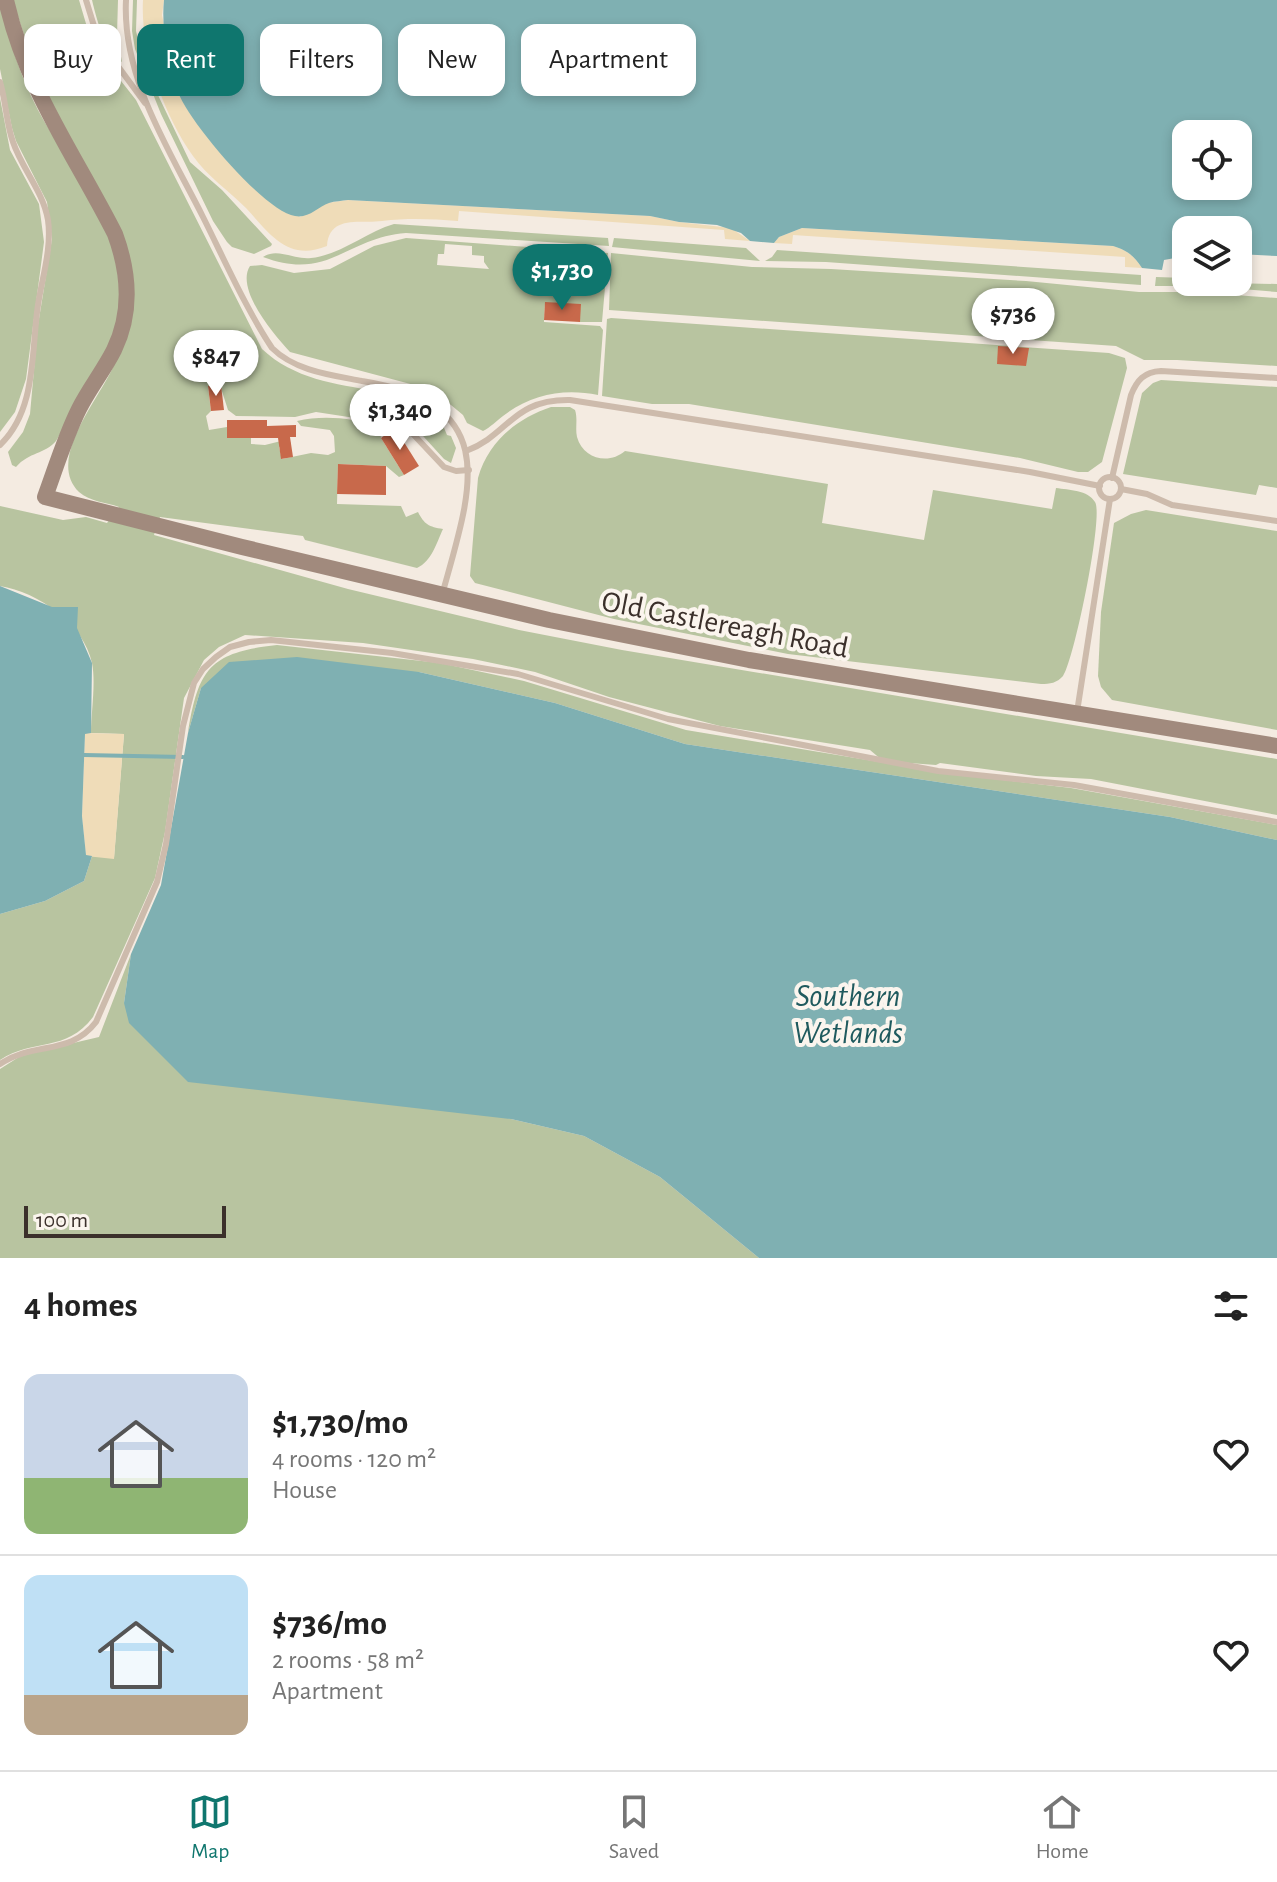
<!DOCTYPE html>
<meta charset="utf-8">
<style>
body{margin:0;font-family:"Alegreya Sans",sans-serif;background:#f6f6f6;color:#222;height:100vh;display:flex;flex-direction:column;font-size:30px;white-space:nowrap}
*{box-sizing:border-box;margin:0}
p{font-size:26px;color:#767676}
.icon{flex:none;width:44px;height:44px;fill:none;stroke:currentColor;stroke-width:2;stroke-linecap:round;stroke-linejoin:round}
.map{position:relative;height:1258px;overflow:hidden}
.details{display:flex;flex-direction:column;background:#fff;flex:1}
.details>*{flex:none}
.guide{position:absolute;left:24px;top:24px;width:800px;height:72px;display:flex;gap:16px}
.controls{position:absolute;left:1172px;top:120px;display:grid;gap:16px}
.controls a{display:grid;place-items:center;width:80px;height:80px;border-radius:16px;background:#fff;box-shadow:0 4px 12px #0003;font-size:40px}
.scale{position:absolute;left:24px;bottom:20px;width:202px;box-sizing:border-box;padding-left:8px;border:4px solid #3b302b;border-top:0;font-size:22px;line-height:28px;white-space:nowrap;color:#3b302b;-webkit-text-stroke:6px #fbf5ee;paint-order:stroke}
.price{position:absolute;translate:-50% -68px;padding:0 18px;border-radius:28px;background:#fff;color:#222;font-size:26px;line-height:52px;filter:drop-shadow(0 2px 4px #0008)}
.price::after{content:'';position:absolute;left:50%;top:48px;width:24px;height:18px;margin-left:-12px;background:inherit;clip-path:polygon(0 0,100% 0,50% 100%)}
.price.active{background:#0f766e;color:#fff}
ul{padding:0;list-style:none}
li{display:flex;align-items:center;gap:24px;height:200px;padding:0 24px}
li+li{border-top:2px solid #e0e0e0}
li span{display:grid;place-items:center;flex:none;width:224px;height:160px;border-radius:16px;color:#555}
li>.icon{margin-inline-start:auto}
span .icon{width:96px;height:96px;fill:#fffc;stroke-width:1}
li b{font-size:34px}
h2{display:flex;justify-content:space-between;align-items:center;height:96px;padding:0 24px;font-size:34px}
.pill{padding:0 28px;border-radius:16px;background:#fff;box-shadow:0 4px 12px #0003;font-size:28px;line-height:72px}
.pill.active{background:#0f766e;color:#fff}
.dock{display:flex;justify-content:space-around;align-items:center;height:112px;border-top:2px solid #e0e0e0;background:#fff;font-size:22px;color:#767676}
.dock a{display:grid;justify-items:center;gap:4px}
.dock .active{color:#0f766e}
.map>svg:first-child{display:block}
.green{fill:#b8c4a0;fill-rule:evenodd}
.sand{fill:#efdcb8}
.water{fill:#7fb0b2;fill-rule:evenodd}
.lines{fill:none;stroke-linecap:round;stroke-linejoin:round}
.stream{stroke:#7fb0b2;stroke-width:4}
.building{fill:#c8694b}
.lane{stroke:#cdbbac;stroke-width:6}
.secondary{stroke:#a18a7d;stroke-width:16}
.labels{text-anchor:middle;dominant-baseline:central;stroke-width:8;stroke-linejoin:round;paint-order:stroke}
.street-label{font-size:30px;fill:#3b302b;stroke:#fbf5ee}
.water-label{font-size:32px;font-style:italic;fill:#1f5a5e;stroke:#fbf5ee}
</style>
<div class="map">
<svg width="1277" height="1258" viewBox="0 0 1277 1258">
<rect width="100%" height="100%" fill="#f4ebe1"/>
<!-- green -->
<g class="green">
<path d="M 13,0 L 79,0 L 92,44 L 136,100 L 262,349 C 294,379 335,384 376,391 L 385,399 L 390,421 L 381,422 L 316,412 L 295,417 L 236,416 L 228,410 L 220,385 L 208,387 L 211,411 L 206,416 L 209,430 L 227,427 L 227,438 L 251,438 L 251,444 L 265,445 L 289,439 L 291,444 L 279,447 L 282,459 L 311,453 L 328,455 L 335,452 L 334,436 L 330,430 L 301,426 L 297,421 C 323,415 353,418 379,426 L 381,438 L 404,475 L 399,477 L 386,466 L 338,464 L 337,504 L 401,506 L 406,517 L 418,512 C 424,524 429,527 443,529 C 436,544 432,561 417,568 L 305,540 L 303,536 L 160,517 L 154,535 L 348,589 L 519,630 L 622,650 L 1277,759 L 1277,815 L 1091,779 L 1036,776 L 940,763 L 936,765 L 883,761 L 870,750 L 720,726 L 609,697 L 535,672 L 473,659 L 363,643 L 245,635 L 219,647 L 204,660 L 184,698 L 165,832 L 155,878 L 93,1017 C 66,1053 33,1038 0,1060 L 0,914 L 45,901 L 84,881 L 92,856 L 114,858 L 124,734 L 91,733 C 91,713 96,683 92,663 C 84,624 38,592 0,586 L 0,506 L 63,520 L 86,517 L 107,523 L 119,507 C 106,502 90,502 79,492 C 45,459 101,397 114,365 C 121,346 130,314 133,294 C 134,282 116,250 110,238 C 75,160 37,83 13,0 Z"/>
<path d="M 92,0 L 118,0 L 117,35 L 122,62 C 104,48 97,21 92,0 Z"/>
<polygon points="133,0 137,0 136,31 146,70 190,162 222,190 272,244 271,246 254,254 232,247 227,242 213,221 161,114 135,49 132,31"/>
<path d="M 0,2 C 9,39 20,76 38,110 C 72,173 135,246 117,322 C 107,361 77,406 56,441 C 45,454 29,452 16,467 L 12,465 L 8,452 L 23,432 L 30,414 L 38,325 L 52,239 L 47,202 L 16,141 L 12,128 L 0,69 Z"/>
<polygon points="0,98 10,150 39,204 44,242 26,379 15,412 0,432"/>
<path d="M 394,224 L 608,238 L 609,246 L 406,233 C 347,237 329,282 263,257 C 277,247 294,260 311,258 C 341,255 366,232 394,224 Z"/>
<path d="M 406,238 L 608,253 L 602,322 L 580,322 L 545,303 L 544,322 L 600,326 L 603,330 L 598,395 C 564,388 531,394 503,416 C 496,421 491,427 483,431 L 467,423 L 463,415 L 433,390 L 290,352 C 274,335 235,289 250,266 L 262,265 L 294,273 L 330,269 L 374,246 ZM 445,244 L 472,246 L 472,255 L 484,256 L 484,262 L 489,269 L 437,265 L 438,254 L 444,254 Z"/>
<polygon points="614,238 746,248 760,261 612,247"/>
<polygon points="777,250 1141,275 1141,285 826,262 765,261 772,257"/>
<polygon points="611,253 752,267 831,269 1026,281 1139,292 1194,292 1277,298 1277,366 1177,360 1144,360 1116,346 609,310"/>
<polygon points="1156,277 1186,278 1186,282 1277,284 1277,292 1206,286 1155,286"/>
<polygon points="611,318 1109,353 1125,358 1127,368 1102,462 1088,472 1078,472 1020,458 689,404 652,404 602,396 607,319"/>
<polygon points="1161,380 1277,387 1277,488 1259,485 1256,495 1123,474 1142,393 1153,383"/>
<polygon points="414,403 432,413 442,423 447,435 451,436 456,448 451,463 444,459 403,414 402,404"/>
<path d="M 551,407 L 570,407 L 575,410 C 578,419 575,428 577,437 C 583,459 609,465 625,451 L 828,484 L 822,523 L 924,540 L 933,490 L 1052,509 L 1056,488 C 1069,490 1088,490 1095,502 C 1104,515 1074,661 1063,676 C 1057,683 1050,684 1041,684 L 788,654 L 614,619 L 475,583 L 470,576 L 478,478 C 488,442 516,419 551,407 Z"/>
<polygon points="1146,510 1277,531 1277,730 1112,700 1101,687 1098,676 1101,612 1114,523 1131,514"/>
<path d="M 277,645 L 440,663 L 524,681 L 686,730 L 952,774 L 1071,788 L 1277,825 L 1277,840 L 1170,817 L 685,744 L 555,703 L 419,672 L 201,688 L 188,733 C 198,668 211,652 277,645 Z"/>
<polygon points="131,954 124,1003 511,1119 584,1136 660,1177 759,1258 0,1258 0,1069 22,1055 99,1037"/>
</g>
<!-- sand -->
<g class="sand">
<path d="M 143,0 L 164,0 L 162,15 L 178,93 L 188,110 L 226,160 L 300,217 L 327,203 L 348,200 L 650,216 L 679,222 L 731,228 L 750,241 L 725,239 L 724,230 L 459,211 L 458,221 C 432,219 408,218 382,221 C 361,224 329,214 327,246 C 288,262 270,234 246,208 C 229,191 207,176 193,156 C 164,115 140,50 143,0 Z"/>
<path d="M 802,228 L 1113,246 C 1127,250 1134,256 1142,268 L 1125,267 L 1125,257 L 793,235 L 792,244 L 774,243 L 779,237 Z"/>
<polygon points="85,733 124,734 114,859 86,856 82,816"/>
</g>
<!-- water -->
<g class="water">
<path d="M 164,0 L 1277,0 L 1277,256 L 1238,254 L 1238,230 L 1186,230 L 1186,256 L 1164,260 L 1162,270 L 1142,268 C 1134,256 1127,250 1113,246 L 802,228 L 779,237 L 774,243 L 750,241 L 741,233 L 717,225 L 679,222 L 650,216 L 348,200 C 342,201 335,201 329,203 C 318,207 308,219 295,216 C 264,211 189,122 178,92 C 168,65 161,28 164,0 ZM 1186,134 L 1238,134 L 1238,186 L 1186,186 Z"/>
<polygon points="0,586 52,607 78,607 77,628 92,663 91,733 85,734 82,816 86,855 92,856 84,881 45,901 0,914"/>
<polygon points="297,657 419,672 555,703 685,744 1170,817 1277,840 1277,1258 759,1258 660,1177 584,1136 511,1119 188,1082 129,1023 124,1003 131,954 161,885 188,733 201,688 229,662"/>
</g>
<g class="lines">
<!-- stream -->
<polyline class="stream" points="84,755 183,757"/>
</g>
<!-- building -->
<g class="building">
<polygon points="545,302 581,304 580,322 544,320"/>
<polygon points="998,346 1029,348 1026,366 997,364"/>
<polygon points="221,385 224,410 211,411 208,386"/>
<polygon points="227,420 267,420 267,426 296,425 296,437 290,437 293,457 281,459 278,438 227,438"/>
<polygon points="395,428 419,466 404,475 381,438"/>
<polygon points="338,464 386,466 386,495 337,494"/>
</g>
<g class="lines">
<!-- lane -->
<g class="lane">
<polyline points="86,0 98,39 145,103"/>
<path d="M 126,0 C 122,78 169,149 203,217 C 225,261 245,307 272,348 C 295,371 331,375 362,381 C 505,404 471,490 442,595"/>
<path d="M 0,82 C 6,101 6,123 13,142 C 22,169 43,191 48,220 C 52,248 42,278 38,305 C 31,351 37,410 0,445"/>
<polyline points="397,387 393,407 397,417 444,467 456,471 469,470"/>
<path d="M 466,451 C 509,435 512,399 570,400 L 1030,472 L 1100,486"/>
<circle cx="1110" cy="488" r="11"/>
<path d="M 1112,478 L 1131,395 C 1137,380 1144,372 1161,371 L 1277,378"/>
<polyline points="1121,489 1147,494 1172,505 1277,521"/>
<polyline points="1077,712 1110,499"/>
<path d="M 0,1064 C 34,1041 70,1056 96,1022 L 157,882 L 166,844 L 183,726 L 194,683 L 203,669 L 216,657 L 230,647 L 249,642 L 271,640 L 392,653 L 518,674 L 668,719 L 938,771 L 1074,785 L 1277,822"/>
</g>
<!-- secondary -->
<path class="secondary" d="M 6,0 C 26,89 75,155 115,234 C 129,272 132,313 114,350 C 104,370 89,389 79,409 C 65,437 56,467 45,497 L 242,547 L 549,620 L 749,660 L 1277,746"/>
</g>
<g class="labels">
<!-- street labels -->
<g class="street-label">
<text transform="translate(725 625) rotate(11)">Old Castlereagh Road</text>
</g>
<!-- water labels -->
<g class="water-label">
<text x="848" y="996">Southern<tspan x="848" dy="37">Wetlands</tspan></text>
</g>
</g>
</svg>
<div class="controls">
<a><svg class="icon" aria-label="locate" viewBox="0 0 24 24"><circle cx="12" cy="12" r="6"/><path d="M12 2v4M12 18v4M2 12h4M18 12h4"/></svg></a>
<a><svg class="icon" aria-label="layers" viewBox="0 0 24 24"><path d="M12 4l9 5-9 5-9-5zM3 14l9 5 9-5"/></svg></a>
</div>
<div class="scale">100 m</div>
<b class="price active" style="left:562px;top:312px">$1,730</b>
<b class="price" style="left:1013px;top:356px">$736</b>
<b class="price" style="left:216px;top:398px">$847</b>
<b class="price" style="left:400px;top:452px">$1,340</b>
<div class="guide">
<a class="pill">Buy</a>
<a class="pill active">Rent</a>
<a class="pill">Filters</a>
<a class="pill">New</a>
<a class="pill">Apartment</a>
</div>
</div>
<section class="details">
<h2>4 homes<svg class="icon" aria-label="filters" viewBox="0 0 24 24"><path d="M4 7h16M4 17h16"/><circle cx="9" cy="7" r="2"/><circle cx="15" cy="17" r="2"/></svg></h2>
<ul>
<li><span style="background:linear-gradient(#c9d6e8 65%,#8fb573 0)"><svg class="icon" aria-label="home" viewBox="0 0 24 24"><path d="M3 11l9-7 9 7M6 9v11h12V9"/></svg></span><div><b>$1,730/mo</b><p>4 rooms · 120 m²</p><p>House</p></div><svg class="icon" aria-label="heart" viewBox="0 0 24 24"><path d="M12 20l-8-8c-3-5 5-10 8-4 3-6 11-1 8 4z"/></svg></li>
<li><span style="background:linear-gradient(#bfe0f5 75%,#b9a48a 0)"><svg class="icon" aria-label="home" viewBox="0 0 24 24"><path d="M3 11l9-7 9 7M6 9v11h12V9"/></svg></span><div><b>$736/mo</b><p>2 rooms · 58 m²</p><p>Apartment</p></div><svg class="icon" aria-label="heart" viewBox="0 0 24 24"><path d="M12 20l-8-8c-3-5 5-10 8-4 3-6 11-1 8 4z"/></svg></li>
</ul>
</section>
<nav class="dock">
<a class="active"><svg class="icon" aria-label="map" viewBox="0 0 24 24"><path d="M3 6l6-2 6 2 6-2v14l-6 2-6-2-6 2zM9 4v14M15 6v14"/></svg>Map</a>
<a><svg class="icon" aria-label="saved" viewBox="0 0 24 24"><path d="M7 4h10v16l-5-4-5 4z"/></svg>Saved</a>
<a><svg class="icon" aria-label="home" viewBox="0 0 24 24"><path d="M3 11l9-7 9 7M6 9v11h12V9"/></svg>Home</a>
</nav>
